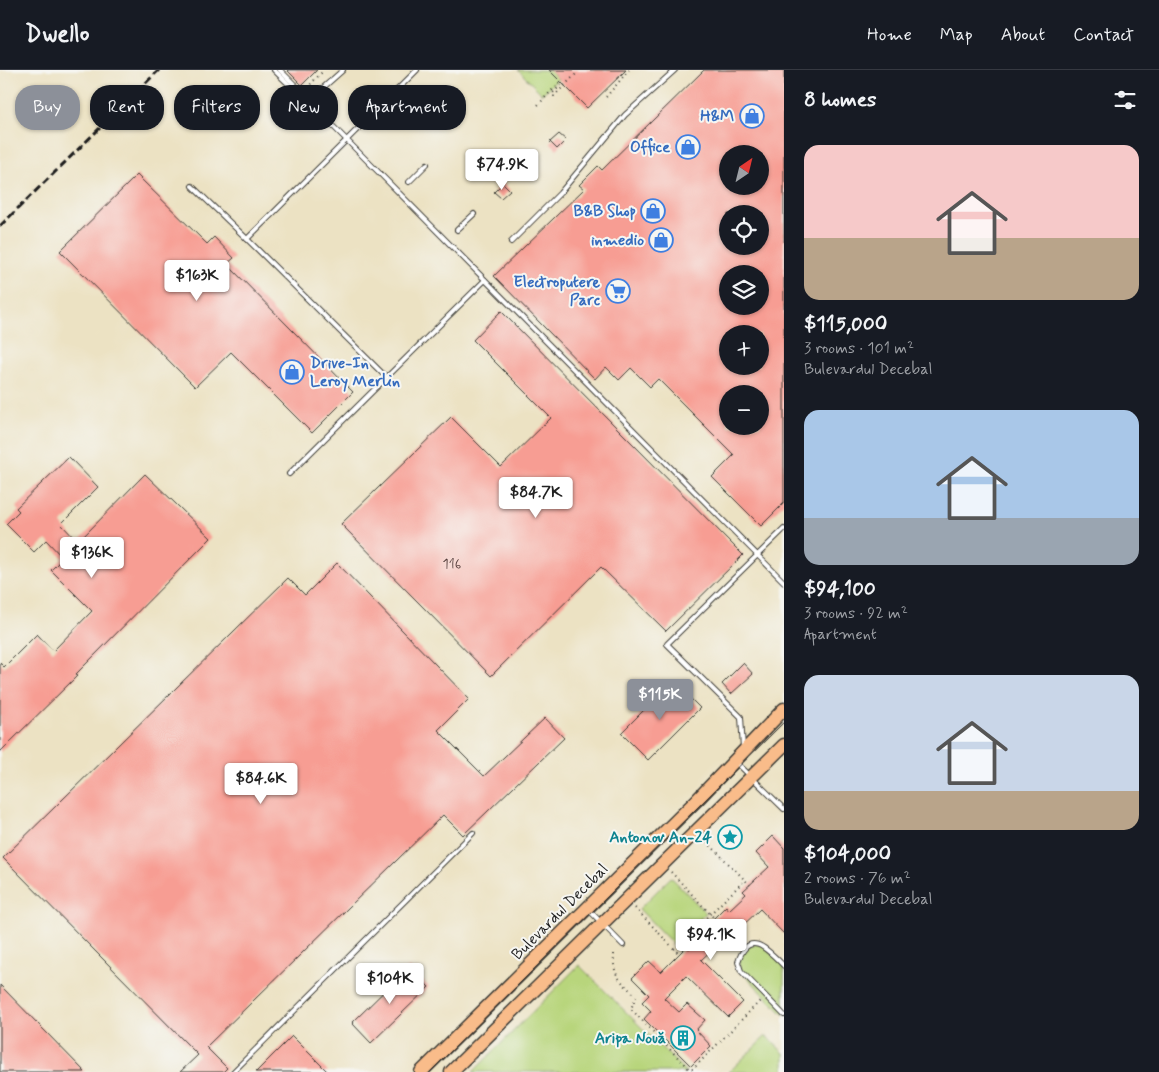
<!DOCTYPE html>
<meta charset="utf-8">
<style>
body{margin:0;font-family:Mynerve,sans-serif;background:#20242c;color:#f1f3f6;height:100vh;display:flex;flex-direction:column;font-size:19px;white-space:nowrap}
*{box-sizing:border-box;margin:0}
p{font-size:16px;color:#9ea1a6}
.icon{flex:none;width:28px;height:28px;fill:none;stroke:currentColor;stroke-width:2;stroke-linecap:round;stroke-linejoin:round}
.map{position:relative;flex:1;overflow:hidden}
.drawer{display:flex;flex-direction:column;background:#171b24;width:375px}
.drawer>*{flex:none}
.hud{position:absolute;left:15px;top:15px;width:475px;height:45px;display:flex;gap:10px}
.needle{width:32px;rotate:35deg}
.tools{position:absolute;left:719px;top:75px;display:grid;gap:10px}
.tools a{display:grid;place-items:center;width:50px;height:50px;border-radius:50%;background:#171b24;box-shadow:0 1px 4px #0004;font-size:25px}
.price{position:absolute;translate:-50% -42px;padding:0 11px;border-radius:5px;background:#fff;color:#222;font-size:16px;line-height:32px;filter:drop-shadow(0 1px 2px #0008)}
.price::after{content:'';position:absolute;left:50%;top:30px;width:15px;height:11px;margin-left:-8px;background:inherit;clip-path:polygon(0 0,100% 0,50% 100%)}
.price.active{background:#8c9099;color:#fff}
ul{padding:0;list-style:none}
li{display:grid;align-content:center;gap:10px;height:265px;padding:0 20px}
li span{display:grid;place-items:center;height:155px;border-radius:15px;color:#555}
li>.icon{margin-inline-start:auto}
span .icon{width:90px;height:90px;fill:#fffc;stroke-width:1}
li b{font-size:21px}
h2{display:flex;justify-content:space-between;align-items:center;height:60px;padding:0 20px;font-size:21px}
.chip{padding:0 18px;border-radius:20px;background:#171b24;box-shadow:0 1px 4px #0004;font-size:18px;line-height:45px}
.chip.active{background:#8c9099;color:#fff}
header{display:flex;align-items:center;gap:30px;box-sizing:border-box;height:70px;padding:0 25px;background:#171b24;border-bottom:1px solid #363941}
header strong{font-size:24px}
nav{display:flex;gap:28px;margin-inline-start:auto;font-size:18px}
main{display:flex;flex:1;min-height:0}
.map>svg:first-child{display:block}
.green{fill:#b8d57b;stroke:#6a784c}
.building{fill:#f79d93;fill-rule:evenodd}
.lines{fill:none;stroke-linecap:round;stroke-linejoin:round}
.service-casing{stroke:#3b3a35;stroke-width:6}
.primary-casing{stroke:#3b3a35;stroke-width:15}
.path{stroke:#3b3a35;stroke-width:2;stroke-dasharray:1 4;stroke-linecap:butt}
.service{stroke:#fff;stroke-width:4}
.primary{stroke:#f9bc8a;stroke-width:12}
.tram{stroke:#1c1c1c;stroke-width:1}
.rail{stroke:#1c1c1c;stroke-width:3;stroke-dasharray:8 4;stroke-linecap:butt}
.labels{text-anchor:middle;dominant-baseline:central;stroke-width:4;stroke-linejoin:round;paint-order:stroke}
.number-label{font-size:14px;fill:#533c3a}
.shop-label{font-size:16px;font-weight:bold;fill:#366cbe;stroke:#f6f6f2;text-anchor:end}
.culture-label{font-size:16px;font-weight:bold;fill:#0d838f;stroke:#f6f6f2;text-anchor:end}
.street-label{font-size:16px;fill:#1c1c1c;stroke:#f6f6f2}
</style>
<header>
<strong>Dwello</strong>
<nav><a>Home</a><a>Map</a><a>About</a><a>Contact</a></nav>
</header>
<main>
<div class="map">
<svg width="784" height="1002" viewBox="0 0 784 1002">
<rect width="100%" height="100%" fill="#f6f6f2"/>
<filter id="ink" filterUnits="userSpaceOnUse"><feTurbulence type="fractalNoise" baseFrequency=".02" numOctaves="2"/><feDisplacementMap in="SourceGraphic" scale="10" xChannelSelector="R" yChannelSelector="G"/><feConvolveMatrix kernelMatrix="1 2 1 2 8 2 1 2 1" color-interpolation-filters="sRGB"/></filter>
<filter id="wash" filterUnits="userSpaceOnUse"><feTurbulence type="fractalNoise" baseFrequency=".0096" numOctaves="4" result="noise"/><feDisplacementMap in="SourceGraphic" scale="20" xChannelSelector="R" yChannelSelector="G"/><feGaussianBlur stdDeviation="1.12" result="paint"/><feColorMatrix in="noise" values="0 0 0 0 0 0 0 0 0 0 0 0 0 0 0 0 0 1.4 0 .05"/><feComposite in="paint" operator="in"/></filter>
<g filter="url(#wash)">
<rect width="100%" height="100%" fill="#ece2c3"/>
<!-- green -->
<g class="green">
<polygon points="518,0 549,0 558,9 542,24"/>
<polygon points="671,807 706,843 674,875 639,839"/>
<path d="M 757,874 L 764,875 L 784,896 L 784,945 L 741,901 C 737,887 743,876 757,874 Z"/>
<polygon points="579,895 686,1002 473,1002"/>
<polygon points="766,966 784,983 784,1002 729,1002"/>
</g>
<g id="blocks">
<!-- building -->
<g class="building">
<polygon points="287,0 317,0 302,15"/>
<polygon points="549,0 626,0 587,38"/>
<path d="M 704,0 L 784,0 L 784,433 L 761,456 L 712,407 L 734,385 L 658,309 L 650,317 L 631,298 L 619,310 L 606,297 L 595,309 L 494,206 L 584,119 L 579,115 L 598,96 L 602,100 ZM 728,84 L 760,84 L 760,116 L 728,116 ZM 728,144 L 760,144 L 760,176 L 728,176 ZM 728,204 L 760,204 L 760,236 L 728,236 ZM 728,264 L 760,264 L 760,296 L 728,296 ZM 728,324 L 760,324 L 760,356 L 728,356 Z"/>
<polygon points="420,28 427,35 418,43 411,37"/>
<polygon points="559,64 566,70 557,79 550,72"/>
<polygon points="137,105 207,174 214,167 234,188 227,194 353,322 312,363 231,282 195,317 60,181"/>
<polygon points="503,113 510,120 501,128 494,122"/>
<polygon points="501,241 743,485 666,561 601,497 491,606 341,454 451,347 501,397 551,348 473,270"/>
<polygon points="69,387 98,417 61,454 78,472 145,404 211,468 76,604 78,605 0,682 0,593 4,597 37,564 53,581 92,541 51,500 63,488 46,470 34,482 6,454 19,441 16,438"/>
<polygon points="337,493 469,629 438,660 484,706 545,648 564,668 463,765 443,745 206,977 227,998 223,1002 180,1002 198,985 3,788 288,508 305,525"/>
<polygon points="743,593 753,604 731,624 722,614"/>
<polygon points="673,611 700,638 648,690 621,663"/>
<polygon points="773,766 784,778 784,864 760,839 736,862 737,867 735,871 726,871 719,878 716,876 701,890 743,932 728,947 686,906 664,928 679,942 687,934 705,950 696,960 711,976 691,996 644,949 651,941 642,932 649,925 632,908 649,891 661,902 687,876 689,879 704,864 701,861 726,836 729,840 746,824 743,821 769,797 756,783"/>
<polygon points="409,897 429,917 371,973 352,953"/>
<polygon points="0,915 85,1002 0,1002"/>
<polygon points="292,966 328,1002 256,1002"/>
</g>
</g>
</g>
<g filter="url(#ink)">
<use href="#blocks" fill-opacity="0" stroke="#3b3a35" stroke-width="1"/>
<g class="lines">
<!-- service casing -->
<g class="service-casing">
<g id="service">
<polyline points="274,0 307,32 343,0"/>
<polyline points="280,0 311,31 316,39 784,512"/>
<polyline points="409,112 427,94"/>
<polyline points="192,116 247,169 417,0"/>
<polyline points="457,160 474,144"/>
<polyline points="247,169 387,308"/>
<polyline points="511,172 560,123 625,45 675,0"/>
<polyline points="289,404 485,210"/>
<polyline points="743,678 741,647 667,574 784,459"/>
<polyline points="736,692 784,739"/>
<polyline points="589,840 623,875"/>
<path d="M 784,896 C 769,881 749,857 738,892 L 741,901 L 784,945"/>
<polyline points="233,1002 473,763"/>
</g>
</g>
<!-- primary casing -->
<g class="primary-casing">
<g id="primary">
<polyline points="421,1002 697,730 784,639"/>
<polyline points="451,1002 784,675"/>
</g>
</g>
<!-- path -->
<g class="path">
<polyline points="561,15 552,24 554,26 577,3"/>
<polyline points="307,18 324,0"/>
<polyline points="606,27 629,0"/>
<polyline points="538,35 559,13 561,15"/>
<polyline points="707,772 750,815"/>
<polyline points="671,802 714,848"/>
<polyline points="635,838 679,884"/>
<polyline points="674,879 745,810"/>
<path d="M 614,884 C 612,906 621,911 636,926 L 631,939 L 689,999 L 693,999 L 760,931"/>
</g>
<!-- service -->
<use href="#service" class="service"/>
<!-- primary -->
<use href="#primary" class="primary"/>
<!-- tram -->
<polyline class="tram" points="430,1002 784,652"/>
<!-- rail -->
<polyline class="rail" points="0,156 159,0"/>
</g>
</g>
<!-- icons -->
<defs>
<g id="shop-ring" transform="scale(1.25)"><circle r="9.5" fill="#f6f6f2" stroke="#3f7fe0" stroke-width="1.5"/><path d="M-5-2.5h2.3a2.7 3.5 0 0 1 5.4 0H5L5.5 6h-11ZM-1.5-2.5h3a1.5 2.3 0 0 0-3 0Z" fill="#3f7fe0"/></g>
<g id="supermarket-ring" transform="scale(1.25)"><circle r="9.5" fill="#f6f6f2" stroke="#3f7fe0" stroke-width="1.5"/><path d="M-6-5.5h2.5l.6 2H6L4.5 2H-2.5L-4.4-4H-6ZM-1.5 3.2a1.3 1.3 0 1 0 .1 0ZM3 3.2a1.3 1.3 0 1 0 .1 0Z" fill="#3f7fe0"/></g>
<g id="sight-ring" transform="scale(1.25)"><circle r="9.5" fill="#f6f6f2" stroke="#0f9aa8" stroke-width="1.5"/><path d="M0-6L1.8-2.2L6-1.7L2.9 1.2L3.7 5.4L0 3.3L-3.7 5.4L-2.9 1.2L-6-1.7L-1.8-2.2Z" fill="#0f9aa8"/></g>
<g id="building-ring" transform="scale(1.25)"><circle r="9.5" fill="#f6f6f2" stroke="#0f9aa8" stroke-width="1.5"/><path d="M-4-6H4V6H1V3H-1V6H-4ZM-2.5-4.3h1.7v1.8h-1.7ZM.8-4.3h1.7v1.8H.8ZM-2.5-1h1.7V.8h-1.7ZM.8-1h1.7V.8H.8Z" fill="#0f9aa8"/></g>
</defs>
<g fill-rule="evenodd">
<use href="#shop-ring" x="752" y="46"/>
<use href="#shop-ring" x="688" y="77"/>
<use href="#shop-ring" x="653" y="141"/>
<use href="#shop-ring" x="661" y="170"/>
<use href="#supermarket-ring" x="618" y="221"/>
<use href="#shop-ring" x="292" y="302"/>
<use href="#sight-ring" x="730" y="767"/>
<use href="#building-ring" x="683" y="968"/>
</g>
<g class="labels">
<!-- number labels -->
<g class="number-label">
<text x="452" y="494">116</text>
</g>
<!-- shop labels -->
<g class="shop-label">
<text x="734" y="46">H&amp;M</text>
<text x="670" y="77">Office</text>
<text x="636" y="141">B&amp;B Shop</text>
<text x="644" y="170">inmedio</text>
<text x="600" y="212">Electroputere<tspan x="600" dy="18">Parc</tspan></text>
<text x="310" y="293" text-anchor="start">Drive-In<tspan x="310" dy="18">Leroy Merlin</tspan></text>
</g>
<!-- culture labels -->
<g class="culture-label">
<text x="712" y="767">Antonov An-24</text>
<text x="666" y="968">Aripa Nouă</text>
</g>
<!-- street labels -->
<g class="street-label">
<text transform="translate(560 842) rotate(-45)">Bulevardul Decebal</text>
</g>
</g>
</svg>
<div class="tools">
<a><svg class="needle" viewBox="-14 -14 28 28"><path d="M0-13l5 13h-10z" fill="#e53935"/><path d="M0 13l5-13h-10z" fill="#9ea1a6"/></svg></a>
<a><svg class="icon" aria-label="locate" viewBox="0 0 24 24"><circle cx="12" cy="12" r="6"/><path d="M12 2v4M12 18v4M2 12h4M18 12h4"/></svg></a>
<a><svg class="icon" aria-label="layers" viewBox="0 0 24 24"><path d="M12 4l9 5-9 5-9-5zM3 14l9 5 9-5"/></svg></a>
<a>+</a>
<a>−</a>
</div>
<b class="price" style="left:502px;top:121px">$74.9K</b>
<b class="price" style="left:197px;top:232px">$163K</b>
<b class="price" style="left:536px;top:449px">$84.7K</b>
<b class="price" style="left:92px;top:509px">$136K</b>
<b class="price active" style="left:660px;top:651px">$115K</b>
<b class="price" style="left:261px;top:735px">$84.6K</b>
<b class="price" style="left:711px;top:891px">$94.1K</b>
<b class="price" style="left:390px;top:935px">$104K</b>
<div class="hud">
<a class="chip active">Buy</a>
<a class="chip">Rent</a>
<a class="chip">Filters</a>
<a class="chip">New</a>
<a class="chip">Apartment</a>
</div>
</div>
<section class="drawer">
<h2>8 homes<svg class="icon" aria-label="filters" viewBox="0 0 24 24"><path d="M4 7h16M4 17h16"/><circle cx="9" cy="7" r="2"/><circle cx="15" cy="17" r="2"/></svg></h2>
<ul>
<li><span style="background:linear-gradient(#f6c9c9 60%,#b9a48a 0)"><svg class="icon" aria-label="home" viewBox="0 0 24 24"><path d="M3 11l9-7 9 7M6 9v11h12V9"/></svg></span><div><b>$115,000</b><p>3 rooms · 101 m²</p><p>Bulevardul Decebal</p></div></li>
<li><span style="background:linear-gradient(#a9c7e8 70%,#9aa5b1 0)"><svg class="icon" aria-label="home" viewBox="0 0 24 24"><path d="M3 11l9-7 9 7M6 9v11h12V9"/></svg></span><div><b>$94,100</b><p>3 rooms · 92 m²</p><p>Apartment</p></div></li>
<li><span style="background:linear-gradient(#c9d6e8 75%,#b9a48a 0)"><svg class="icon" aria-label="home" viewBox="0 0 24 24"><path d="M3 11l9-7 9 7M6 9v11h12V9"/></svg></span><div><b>$104,000</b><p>2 rooms · 76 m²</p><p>Bulevardul Decebal</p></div></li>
</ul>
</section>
</main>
